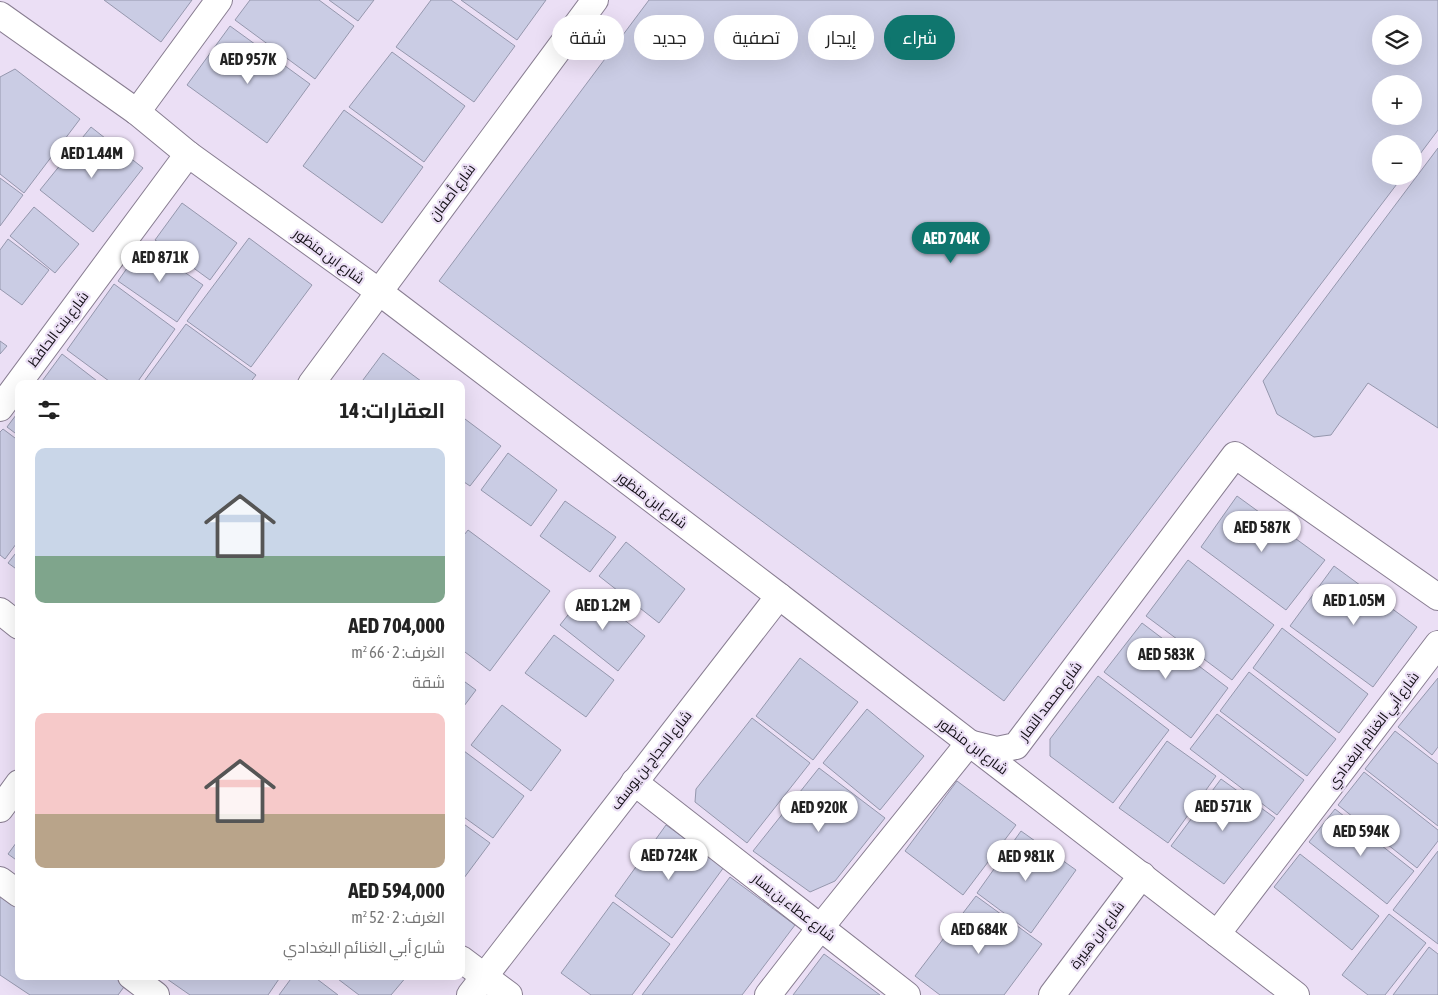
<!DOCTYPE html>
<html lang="ar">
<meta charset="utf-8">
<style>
body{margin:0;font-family:"Asap Condensed",Cairo,sans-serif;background:#f2f2f2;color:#222;direction:rtl;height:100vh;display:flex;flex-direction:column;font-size:19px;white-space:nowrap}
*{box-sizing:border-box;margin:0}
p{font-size:16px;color:#767676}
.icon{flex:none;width:28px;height:28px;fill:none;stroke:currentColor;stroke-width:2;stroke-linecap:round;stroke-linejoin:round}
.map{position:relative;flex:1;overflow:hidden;direction:ltr}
.drawer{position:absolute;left:15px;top:380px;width:450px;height:600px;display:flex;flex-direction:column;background:#fff;border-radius:10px;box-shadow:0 5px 20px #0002;direction:rtl}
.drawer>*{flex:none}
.guide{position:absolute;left:480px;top:15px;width:475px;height:45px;direction:rtl;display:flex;gap:10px}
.fabs{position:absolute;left:1372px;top:15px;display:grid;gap:10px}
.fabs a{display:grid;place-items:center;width:50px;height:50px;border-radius:50%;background:#fff;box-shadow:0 5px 20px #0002;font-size:25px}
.price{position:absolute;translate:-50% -42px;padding:0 11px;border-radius:18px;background:#fff;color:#222;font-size:16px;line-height:32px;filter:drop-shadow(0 1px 2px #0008)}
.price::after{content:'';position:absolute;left:50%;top:30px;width:15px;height:11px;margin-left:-8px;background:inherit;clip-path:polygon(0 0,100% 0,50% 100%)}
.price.current{background:#0f766e;color:#fff}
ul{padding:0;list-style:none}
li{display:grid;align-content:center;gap:10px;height:265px;padding:0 20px}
li span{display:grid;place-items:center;height:155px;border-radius:10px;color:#555}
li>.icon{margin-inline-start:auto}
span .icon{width:90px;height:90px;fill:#fffc;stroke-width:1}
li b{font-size:21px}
h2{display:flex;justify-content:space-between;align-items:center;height:60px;padding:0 20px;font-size:21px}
.pill{padding:0 18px;border-radius:22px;background:#fff;box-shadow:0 5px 20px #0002;font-size:18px;line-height:45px}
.pill.current{background:#0f766e;color:#fff}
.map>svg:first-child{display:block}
.building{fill:#cacce4;stroke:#9597ad;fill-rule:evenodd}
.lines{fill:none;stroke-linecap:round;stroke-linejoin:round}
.minor-casing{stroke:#887d91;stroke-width:28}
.minor{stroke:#fff;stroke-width:26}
.labels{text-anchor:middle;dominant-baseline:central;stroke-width:4.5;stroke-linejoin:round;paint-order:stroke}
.street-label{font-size:14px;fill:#130f16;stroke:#ebdff5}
</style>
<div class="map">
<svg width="1438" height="995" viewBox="0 0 1438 995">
<rect width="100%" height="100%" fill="#ebdff5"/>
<!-- building -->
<g class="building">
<polygon points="104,0 192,0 161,42"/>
<polygon points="250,0 319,0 354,26 315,79 235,20"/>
<polygon points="329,0 374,0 358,21"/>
<polygon points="431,0 451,0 515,46 474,102 396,47"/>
<polygon points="461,0 546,0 517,40"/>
<path d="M 649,0 L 1438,0 L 1438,130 L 1414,162 L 1414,144 L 1381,144 L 1381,176 L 1403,176 L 1004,701 L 439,281 ZM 1381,24 L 1414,24 L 1414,56 L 1381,56 ZM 1381,84 L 1414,84 L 1414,116 L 1381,116 Z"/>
<polygon points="230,26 310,84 267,143 187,85"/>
<polygon points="392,52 465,106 424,162 349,107"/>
<polygon points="15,69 80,119 24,193 0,174 0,77"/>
<polygon points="344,110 423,167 382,223 303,166"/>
<polygon points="91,127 143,168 93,232 40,190"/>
<polygon points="1438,148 1438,428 1368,383 1331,435 1314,437 1277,414 1263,381"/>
<polygon points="0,178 23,195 0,226"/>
<polygon points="182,203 237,243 210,280 155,240"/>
<polygon points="34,207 79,244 55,273 10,236"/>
<polygon points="249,238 312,285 251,367 187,321"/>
<polygon points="8,239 49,270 22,305 0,289 0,250"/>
<polygon points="144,244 203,285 177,322 118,281"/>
<polygon points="114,284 175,329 136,384 113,384 67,350"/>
<polygon points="186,324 256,375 249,384 142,384"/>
<polygon points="0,341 7,346 0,354"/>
<polygon points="383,353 425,384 360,384"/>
<polygon points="62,354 101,384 40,384"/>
<polygon points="19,411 19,436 7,427"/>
<polygon points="461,416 501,446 470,486 461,480"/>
<polygon points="3,429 19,441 19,540 5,559 0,555 0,432"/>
<polygon points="508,453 557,490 531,526 481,490"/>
<polygon points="1237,496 1325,560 1286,610 1201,547"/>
<polygon points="565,501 616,537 590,572 540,536"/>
<polygon points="468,530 550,591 490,671 461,649 461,539"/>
<polygon points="626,542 685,589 659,623 599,576"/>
<polygon points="19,549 19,571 8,563"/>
<polygon points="1188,560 1274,625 1232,680 1146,616"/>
<polygon points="1334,566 1417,627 1373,687 1290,626"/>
<polygon points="587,591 645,636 618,671 560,625"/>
<polygon points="1142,623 1228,688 1191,738 1104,672"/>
<polygon points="1282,628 1368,694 1339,733 1253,668"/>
<polygon points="554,635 614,680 586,717 525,673"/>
<polygon points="800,658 858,702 813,760 756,716"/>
<polygon points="1249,672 1336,739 1307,776 1220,711"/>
<polygon points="1098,676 1169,730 1113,803 1050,756 1050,739"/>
<polygon points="1438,678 1438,747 1432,755 1398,727"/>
<polygon points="461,679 476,690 461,710"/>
<polygon points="502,705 561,750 531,791 471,745"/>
<polygon points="867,709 924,756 880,810 823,763"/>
<polygon points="1217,714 1304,780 1277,815 1190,749"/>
<polygon points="752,718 810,763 747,843 695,802 696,789"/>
<polygon points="1395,731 1438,764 1438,826 1365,769"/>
<polygon points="1167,741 1216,776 1168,843 1119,808"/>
<polygon points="464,751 524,796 493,838 461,815 461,754"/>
<polygon points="819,768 885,818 835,881 810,892 753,851"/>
<polygon points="1364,772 1438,830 1438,841 1417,868 1338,805"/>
<polygon points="1221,779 1275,818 1224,884 1171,846"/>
<polygon points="957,781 1016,825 963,895 905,851"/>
<polygon points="1335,809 1414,871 1387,904 1309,842"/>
<polygon points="461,822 490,843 461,882"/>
<polygon points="666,825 724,867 672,938 615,896"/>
<polygon points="1021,831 1076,870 1031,933 977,893"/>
<polygon points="19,839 19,862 8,854"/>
<polygon points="1438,851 1438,944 1393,910"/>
<polygon points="1300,854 1379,916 1352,950 1274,887"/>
<polygon points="730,877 795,925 742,995 642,995"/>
<polygon points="0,879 19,885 19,976 132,976 118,995 30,995 0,975"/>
<polygon points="976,896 1042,944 1004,995 940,995 915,976"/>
<polygon points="613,902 670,944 632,995 591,995 561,973"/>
<polygon points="1389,914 1426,943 1385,995 1368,995 1342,975"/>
<polygon points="1429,947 1438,954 1438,995 1393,995"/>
<polygon points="824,954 880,995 793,995"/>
<polygon points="169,976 281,976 268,995 190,995 167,979"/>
<polygon points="293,976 313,976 338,995 279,995"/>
<polygon points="334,976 407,976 391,995 359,995"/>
</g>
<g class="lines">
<!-- minor casing -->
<g class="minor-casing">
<g id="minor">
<polyline points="0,15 137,112 188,154 378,291 779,596 1296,995"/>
<polyline points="137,112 219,0"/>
<polyline points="311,384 595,0"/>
<polyline points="0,408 188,154"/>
<polyline points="0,611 19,626"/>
<polyline points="634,782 907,995"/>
<polyline points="0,809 19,783"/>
<polyline points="0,880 19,894"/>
<polyline points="1217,934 1438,644"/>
<polyline points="461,959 509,995"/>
<polyline points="131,976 156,995"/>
<polyline points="470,995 779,596"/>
<polyline points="768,995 820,928 969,743 997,750 1016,746 1235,455 1438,597"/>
<polyline points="1052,995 1142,875"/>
</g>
</g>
<!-- minor -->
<use href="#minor" class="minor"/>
</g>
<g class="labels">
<!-- street labels -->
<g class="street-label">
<text transform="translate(452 192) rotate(-53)">شارع أصفان</text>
<text transform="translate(329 256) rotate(36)">شارع ابن منظور</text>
<text transform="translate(58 329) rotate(-53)">شارع بنت الحافظ</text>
<text transform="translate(652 500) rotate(37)">شارع ابن منظور</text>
<text transform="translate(1050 701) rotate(-53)">شارع محمد التمار</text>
<text transform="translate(1373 730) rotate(-53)">شارع أبي الغنائم البغدادي</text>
<text transform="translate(973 746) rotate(37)">شارع ابن منظور</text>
<text transform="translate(651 760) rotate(-52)">شارع الحجاج بن يوسف</text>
<text transform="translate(794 907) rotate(38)">شارع عطاء بن يسار</text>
<text transform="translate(1097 935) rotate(-53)">شارع ابن هبيرة</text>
</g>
</g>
</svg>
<div class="fabs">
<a><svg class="icon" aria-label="layers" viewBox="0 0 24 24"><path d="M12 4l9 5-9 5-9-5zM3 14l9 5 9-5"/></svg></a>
<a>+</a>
<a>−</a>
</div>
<b class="price" style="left:248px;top:85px">AED 957K</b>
<b class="price" style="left:92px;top:179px">AED 1.44M</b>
<b class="price current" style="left:951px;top:264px">AED 704K</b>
<b class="price" style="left:160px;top:283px">AED 871K</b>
<b class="price" style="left:1262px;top:553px">AED 587K</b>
<b class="price" style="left:1354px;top:626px">AED 1.05M</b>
<b class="price" style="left:603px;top:631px">AED 1.2M</b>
<b class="price" style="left:1166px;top:680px">AED 583K</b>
<b class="price" style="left:1223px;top:832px">AED 571K</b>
<b class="price" style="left:819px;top:833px">AED 920K</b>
<b class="price" style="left:1361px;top:857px">AED 594K</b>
<b class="price" style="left:669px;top:881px">AED 724K</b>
<b class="price" style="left:1026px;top:882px">AED 981K</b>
<b class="price" style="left:979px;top:955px">AED 684K</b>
<div class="guide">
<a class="pill current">شراء</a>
<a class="pill">إيجار</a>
<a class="pill">تصفية</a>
<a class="pill">جديد</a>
<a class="pill">شقة</a>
</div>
<section class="drawer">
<h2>العقارات: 14<svg class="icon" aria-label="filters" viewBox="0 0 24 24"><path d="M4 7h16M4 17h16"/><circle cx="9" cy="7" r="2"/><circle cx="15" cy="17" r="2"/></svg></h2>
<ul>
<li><span style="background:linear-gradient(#c9d6e8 70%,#7fa58c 0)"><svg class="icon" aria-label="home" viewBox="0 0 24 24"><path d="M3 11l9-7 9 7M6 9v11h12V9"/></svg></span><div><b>AED 704,000</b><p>الغرف: 2 · 66 m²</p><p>شقة</p></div></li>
<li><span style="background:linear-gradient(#f6c9c9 65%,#b9a48a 0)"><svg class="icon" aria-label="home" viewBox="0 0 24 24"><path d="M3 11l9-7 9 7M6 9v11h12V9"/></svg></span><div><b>AED 594,000</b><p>الغرف: 2 · 52 m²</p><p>شارع أبي الغنائم البغدادي</p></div></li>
</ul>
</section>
</div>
